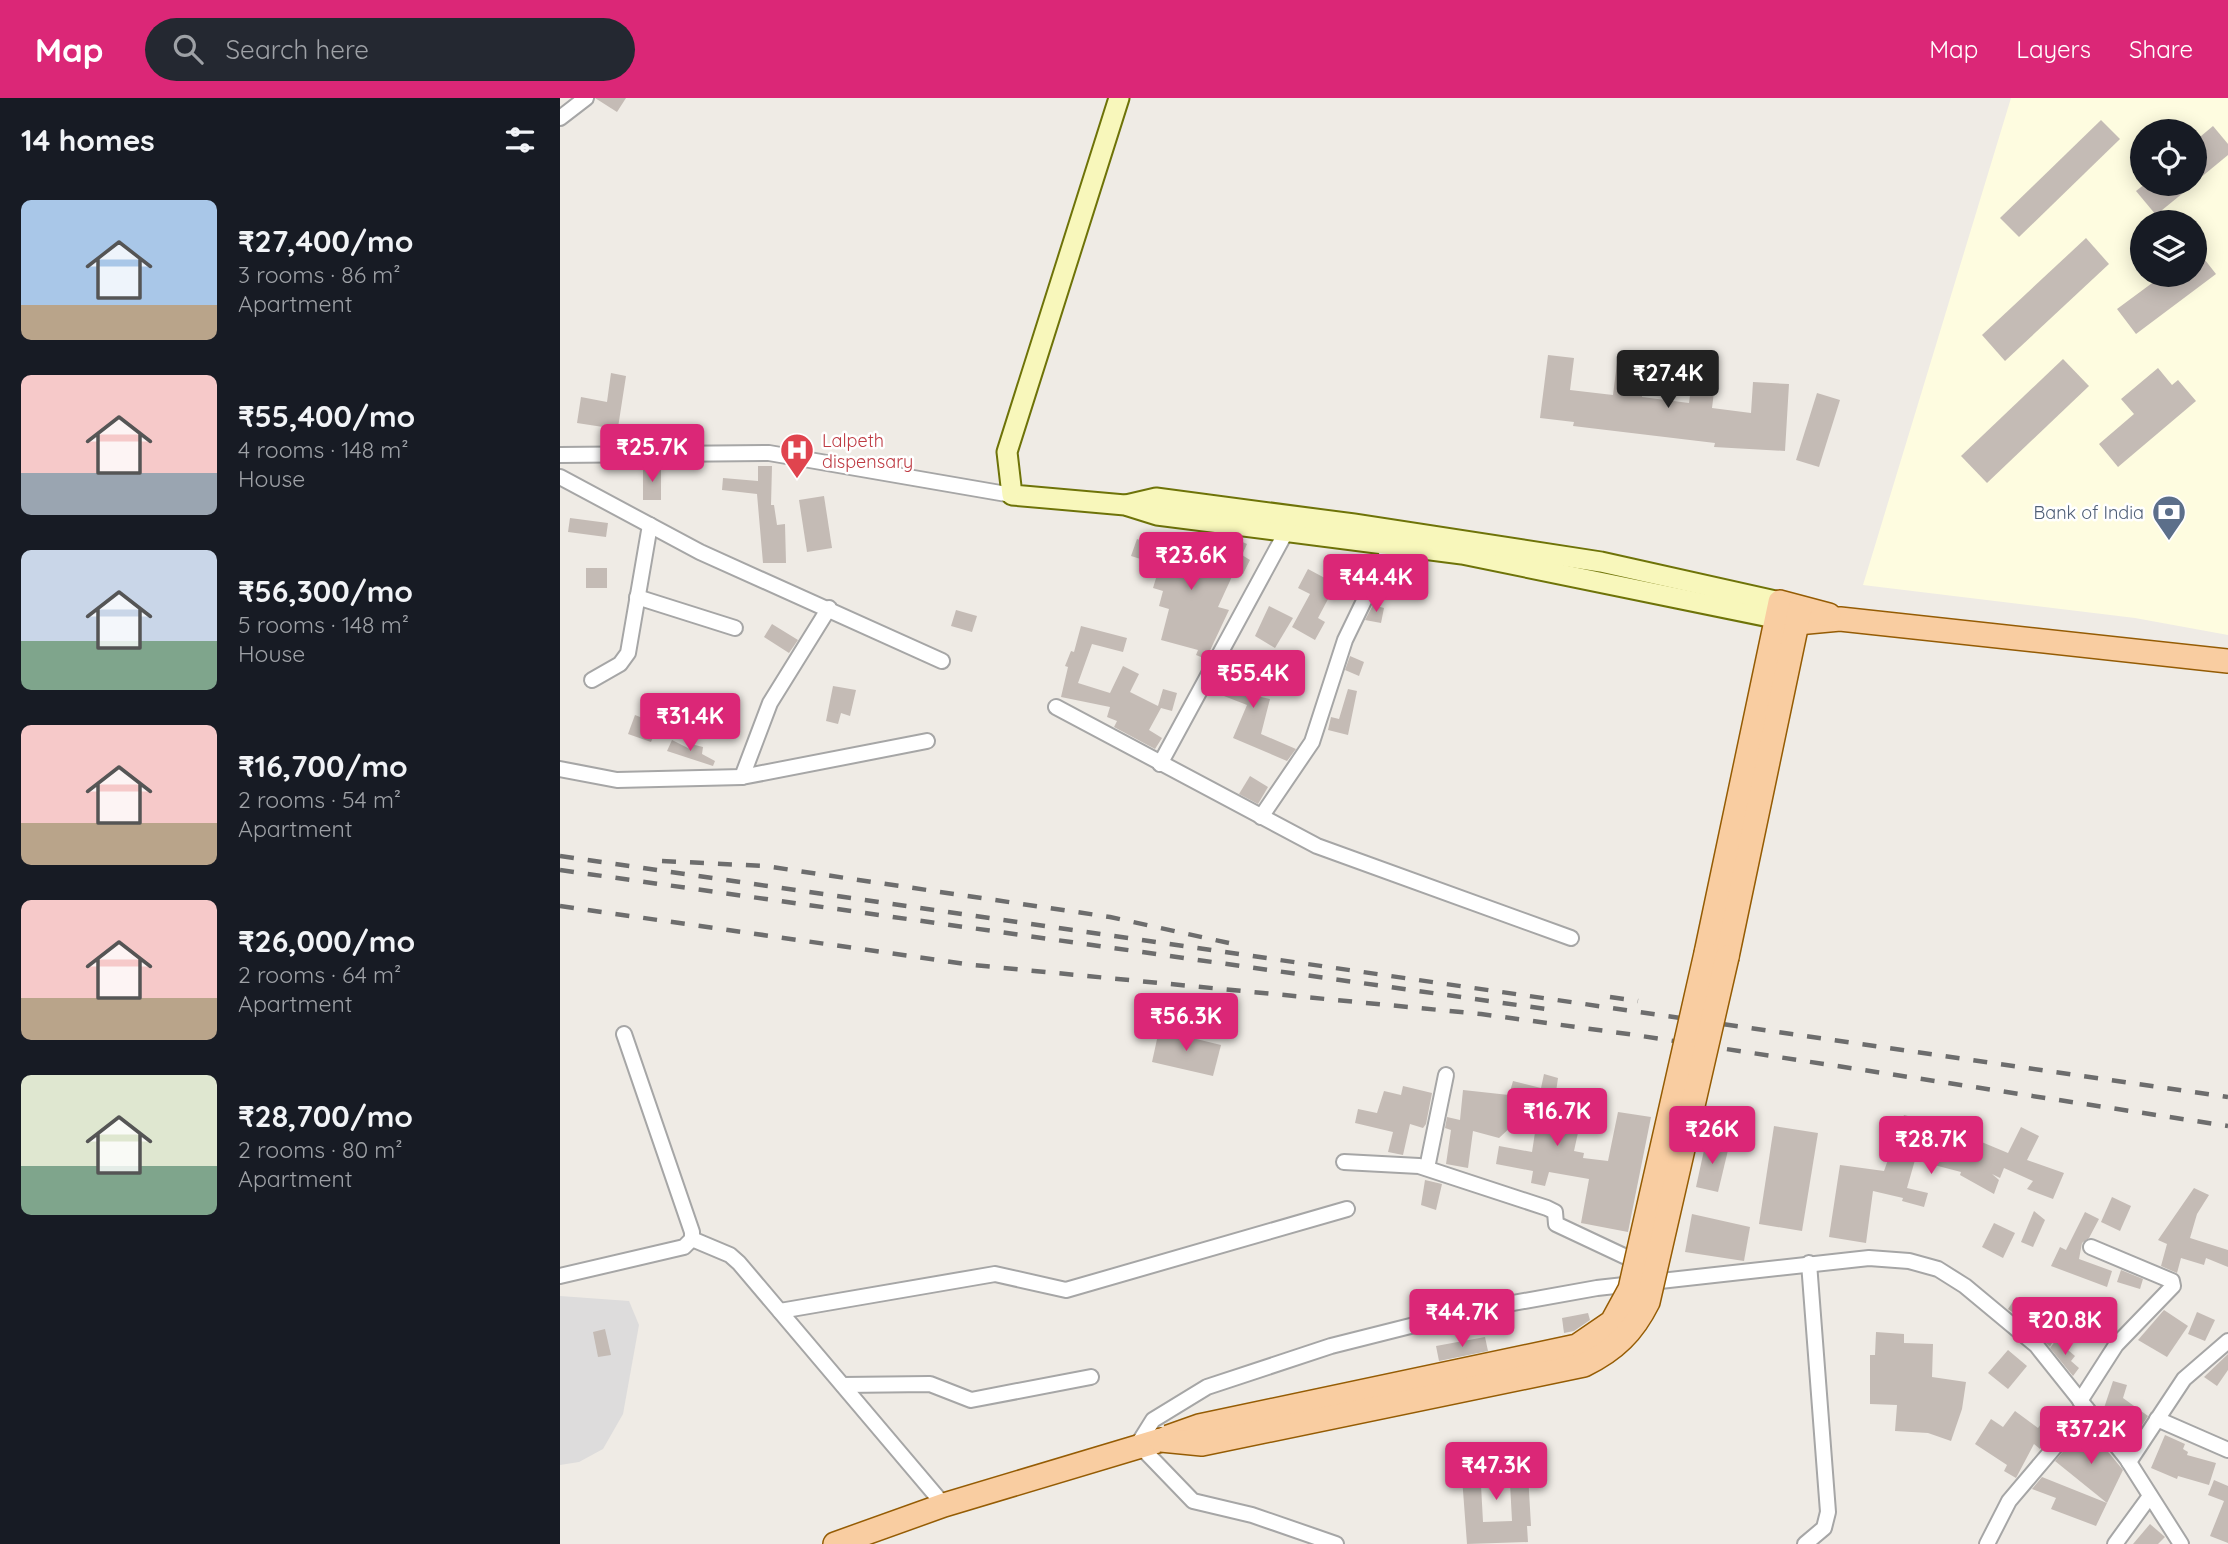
<!DOCTYPE html>
<meta charset="utf-8">
<style>
body{margin:0;font-family:Quicksand,sans-serif;background:#242831;color:#f1f3f6;height:100vh;display:flex;flex-direction:column;font-size:26px;white-space:nowrap}
*{box-sizing:border-box;margin:0}
p{font-size:23px;color:#9ea1a6}
.icon{flex:none;width:38px;height:38px;fill:none;stroke:currentColor;stroke-width:2;stroke-linecap:round;stroke-linejoin:round}
.map{position:relative;flex:1;overflow:hidden}
.details{display:flex;flex-direction:column;background:#171b24;width:560px}
.details>*{flex:none}
.buttons{position:absolute;left:1570px;top:21px;display:grid;gap:14px}
.buttons a{display:grid;place-items:center;width:77px;height:77px;border-radius:50%;background:#171b24;box-shadow:0 4px 18px #0003;font-size:35px}
.price{position:absolute;translate:-50% -60px;padding:0 16px;border-radius:7px;background:#db2777;color:#fff;font-size:23px;line-height:46px;filter:drop-shadow(0 2px 4px #0008)}
.price::after{content:'';position:absolute;left:50%;top:42px;width:21px;height:16px;margin-left:-10px;background:inherit;clip-path:polygon(0 0,100% 0,50% 100%)}
.price.on{background:#222;color:#fff}
ul{padding:0;list-style:none}
li{display:flex;align-items:center;gap:21px;height:175px;padding:0 21px}
li span{display:grid;place-items:center;flex:none;width:196px;height:140px;border-radius:10px;color:#555}
li>.icon{margin-inline-start:auto}
span .icon{width:84px;height:84px;fill:#fffc;stroke-width:1}
li b{font-size:30px}
h2{display:flex;justify-content:space-between;align-items:center;height:84px;padding:0 21px;font-size:30px}
header{display:flex;align-items:center;gap:42px;box-sizing:border-box;height:98px;padding:0 35px;background:#db2777;color:#fff}
header strong{font-size:33px}
nav{display:flex;gap:38px;margin-inline-start:auto;font-size:24px}
.search{width:490px;height:63px;background:#242831;display:flex;align-items:center;gap:18px;box-sizing:border-box;padding:0 24px;border-radius:38px;color:#9ea1a6;font-size:26px}
main{display:flex;flex:1;min-height:0}
.map>svg:first-child{display:block}
.residential{fill:#dddcdc}
.education{fill:#fefce0;fill-rule:evenodd}
.building{fill:#c4bbb5;fill-rule:evenodd}
.lines{fill:none;stroke-linecap:round;stroke-linejoin:round}
.street-casing{stroke:#a6a6a6;stroke-width:18}
.secondary-casing{stroke:#6e7308;stroke-width:23}
.primary-casing{stroke:#955c04;stroke-width:26}
.street{stroke:#fff;stroke-width:14}
.secondary{stroke:#f8f7bb;stroke-width:19}
.primary{stroke:#f9cda1;stroke-width:23}
.rail{stroke:#6d6d6d;stroke-width:4.5;stroke-dasharray:14 14;stroke-linecap:butt}
.primary-bridge-casing{stroke:#955c04;stroke-width:26;stroke-linecap:butt}
.primary-bridge{stroke:#f9cda1;stroke-width:23}
.labels{text-anchor:middle;dominant-baseline:central;stroke-width:5;stroke-linejoin:round;paint-order:stroke}
.health-label{font-size:18px;fill:#be3a42;stroke:#fff;text-anchor:start}
.service-label{font-size:18px;fill:#4e5e75;stroke:#fff;text-anchor:end}
</style>
<header>
<strong>Map</strong>
<div class="search"><svg class="icon" aria-label="search" viewBox="0 0 24 24"><circle cx="10" cy="10" r="6"/><path d="M15 15l6 6"/></svg>Search here</div>
<nav><a>Map</a><a>Layers</a><a>Share</a></nav>
</header>
<main>
<section class="details">
<h2>14 homes<svg class="icon" aria-label="filters" viewBox="0 0 24 24"><path d="M4 7h16M4 17h16"/><circle cx="9" cy="7" r="2"/><circle cx="15" cy="17" r="2"/></svg></h2>
<ul>
<li><span style="background:linear-gradient(#a9c7e8 75%,#b9a48a 0)"><svg class="icon" aria-label="home" viewBox="0 0 24 24"><path d="M3 11l9-7 9 7M6 9v11h12V9"/></svg></span><div><b>₹27,400/mo</b><p>3 rooms · 86 m²</p><p>Apartment</p></div></li>
<li><span style="background:linear-gradient(#f6c9c9 70%,#9aa5b1 0)"><svg class="icon" aria-label="home" viewBox="0 0 24 24"><path d="M3 11l9-7 9 7M6 9v11h12V9"/></svg></span><div><b>₹55,400/mo</b><p>4 rooms · 148 m²</p><p>House</p></div></li>
<li><span style="background:linear-gradient(#c9d6e8 65%,#7fa58c 0)"><svg class="icon" aria-label="home" viewBox="0 0 24 24"><path d="M3 11l9-7 9 7M6 9v11h12V9"/></svg></span><div><b>₹56,300/mo</b><p>5 rooms · 148 m²</p><p>House</p></div></li>
<li><span style="background:linear-gradient(#f6c9c9 70%,#b9a48a 0)"><svg class="icon" aria-label="home" viewBox="0 0 24 24"><path d="M3 11l9-7 9 7M6 9v11h12V9"/></svg></span><div><b>₹16,700/mo</b><p>2 rooms · 54 m²</p><p>Apartment</p></div></li>
<li><span style="background:linear-gradient(#f6c9c9 70%,#b9a48a 0)"><svg class="icon" aria-label="home" viewBox="0 0 24 24"><path d="M3 11l9-7 9 7M6 9v11h12V9"/></svg></span><div><b>₹26,000/mo</b><p>2 rooms · 64 m²</p><p>Apartment</p></div></li>
<li><span style="background:linear-gradient(#dfe7d0 65%,#7fa58c 0)"><svg class="icon" aria-label="home" viewBox="0 0 24 24"><path d="M3 11l9-7 9 7M6 9v11h12V9"/></svg></span><div><b>₹28,700/mo</b><p>2 rooms · 80 m²</p><p>Apartment</p></div></li>
</ul>
</section>
<div class="map">
<svg width="1668" height="1446" viewBox="0 0 1668 1446">
<rect width="100%" height="100%" fill="#efebe5"/>
<!-- residential -->
<polygon class="residential" points="0,1198 69,1203 79,1227 63,1316 43,1351 19,1364 0,1367"/>
<!-- education -->
<path class="education" d="M 1451,0 L 1668,0 L 1668,537 L 1575,520 L 1303,487 ZM 1582,33 L 1634,33 L 1634,86 L 1582,86 ZM 1582,124 L 1634,124 L 1634,177 L 1582,177 Z"/>
<!-- building -->
<g class="building">
<polygon points="35,0 66,0 57,14"/>
<polygon points="1541,22 1560,41 1459,139 1440,120"/>
<polygon points="1653,28 1668,46 1668,57 1634,85 1634,44"/>
<polygon points="1585,86 1634,86 1596,117 1576,93"/>
<polygon points="1526,140 1549,166 1445,263 1422,237"/>
<polygon points="1634,148 1656,176 1576,236 1557,211 1603,177 1634,177"/>
<polygon points="988,257 1014,260 1010,292 1053,297 1057,265 1086,268 1082,299 1129,305 1133,275 1156,278 1152,310 1191,315 1193,284 1229,286 1225,353 1154,349 1155,345 1013,328 1014,324 980,320"/>
<polygon points="1503,261 1529,288 1427,385 1401,358"/>
<polygon points="1598,270 1612,287 1618,282 1636,303 1558,369 1539,346 1574,316 1561,301"/>
<polygon points="51,275 66,278 57,336 42,334 43,329 17,325 21,299 47,304"/>
<polygon points="1257,295 1280,302 1259,369 1236,362"/>
<polygon points="198,368 212,368 211,407 214,407 217,427 225,426 226,465 203,465 197,396 162,392 163,380 198,383"/>
<rect x="83" y="370" width="18" height="32"/>
<polygon points="264,398 272,450 247,454 239,402"/>
<polygon points="10,420 48,425 46,439 8,434"/>
<polygon points="577,441 607,451 609,442 628,447 626,456 636,458 635,462 661,474 678,442 687,446 682,457 690,462 683,476 675,472 658,509 669,512 646,561 636,557 638,552 601,542 609,511 599,508 603,493 593,490 600,467 571,458"/>
<rect x="26" y="470" width="21" height="20"/>
<polygon points="748,471 776,486 758,520 765,524 755,542 732,529 750,496 738,490"/>
<polygon points="813,507 824,510 821,525 805,522"/>
<polygon points="709,508 733,520 715,550 695,538"/>
<polygon points="396,512 417,518 412,534 391,528"/>
<polygon points="212,526 238,542 229,555 204,539"/>
<polygon points="521,528 567,540 563,554 532,546 518,585 550,595 563,568 579,576 570,594 598,608 603,591 617,595 612,613 601,610 589,632 602,640 595,651 554,629 557,623 547,619 550,609 501,599 508,569 505,568 511,553 514,554"/>
<polygon points="671,555 697,569 692,597 710,601 701,636 736,651 727,663 673,640 687,607 664,598 677,572 665,566"/>
<polygon points="790,558 804,564 799,578 785,572"/>
<polygon points="273,588 296,592 290,618 281,615 278,626 266,623"/>
<polygon points="788,591 797,593 788,637 768,632 771,619 779,621"/>
<polygon points="75,617 98,626 91,644 68,636"/>
<polygon points="112,642 130,651 131,646 143,649 142,656 155,663 153,668 107,653"/>
<polygon points="690,678 708,689 698,706 679,696"/>
<polygon points="599,932 661,947 653,978 592,964"/>
<polygon points="984,976 998,980 993,1015 1021,1021 1014,1053 1024,1055 1023,1060 1048,1063 1058,1014 1091,1019 1068,1134 1021,1125 1029,1081 989,1074 985,1088 971,1085 973,1073 936,1066 939,1048 972,1054 980,1002 939,1040 913,1033 908,1070 886,1066 891,1032 885,1030 887,1019 900,1022 903,992 949,997 953,983 981,990"/>
<polygon points="843,988 872,995 866,1026 863,1030 850,1026 843,1057 828,1054 833,1034 795,1025 798,1011 817,1015 824,993 841,997"/>
<polygon points="1344,1017 1359,1021 1354,1041 1406,1055 1412,1040 1448,1055 1461,1029 1479,1038 1467,1062 1504,1075 1493,1101 1467,1091 1473,1083 1444,1070 1440,1080 1432,1076 1439,1082 1434,1096 1400,1077 1401,1074 1355,1062 1347,1090 1368,1095 1364,1109 1342,1103 1343,1100 1313,1093 1306,1145 1269,1139 1280,1067 1324,1073"/>
<polygon points="1214,1028 1258,1035 1242,1133 1199,1126"/>
<polygon points="1146,1043 1169,1048 1158,1094 1136,1089"/>
<polygon points="865,1082 882,1086 876,1112 861,1107"/>
<polygon points="1634,1090 1649,1097 1637,1116 1630,1140 1668,1152 1668,1169 1646,1160 1644,1167 1621,1160 1617,1175 1601,1168 1607,1146 1598,1142"/>
<polygon points="1552,1099 1571,1108 1560,1133 1541,1124"/>
<polygon points="1474,1113 1485,1122 1473,1149 1461,1144"/>
<polygon points="1525,1114 1539,1121 1529,1140 1522,1145 1519,1161 1552,1173 1547,1189 1491,1168 1500,1149 1506,1152"/>
<polygon points="1132,1116 1190,1129 1184,1163 1125,1154"/>
<polygon points="1434,1125 1455,1135 1443,1160 1422,1149"/>
<polygon points="1561,1172 1583,1181 1580,1191 1557,1184"/>
<polygon points="1456,1199 1477,1212 1474,1216 1500,1228 1490,1249 1471,1230 1472,1228 1448,1211"/>
<polygon points="1604,1212 1628,1228 1607,1259 1578,1242"/>
<polygon points="1637,1214 1655,1222 1645,1243 1628,1236"/>
<polygon points="1028,1215 1030,1222 1014,1233 1004,1235 1002,1220"/>
<polygon points="45,1231 51,1257 38,1259 33,1234"/>
<polygon points="1316,1234 1344,1236 1344,1245 1373,1246 1372,1279 1406,1284 1402,1311 1391,1343 1368,1335 1335,1333 1337,1307 1310,1306 1310,1257 1315,1257"/>
<polygon points="925,1239 928,1253 879,1263 876,1248"/>
<polygon points="1496,1242 1515,1258 1511,1263 1519,1270 1513,1278 1490,1250"/>
<polygon points="1448,1252 1467,1268 1448,1291 1428,1275"/>
<polygon points="1668,1256 1668,1272 1657,1288 1644,1279"/>
<polygon points="1553,1283 1567,1287 1563,1300 1588,1318 1571,1344 1559,1335 1572,1318 1544,1310"/>
<polygon points="1455,1313 1478,1330 1484,1322 1497,1332 1480,1351 1474,1346 1456,1380 1444,1373 1447,1367 1415,1346 1431,1321 1443,1329"/>
<polygon points="1520,1334 1544,1349 1563,1372 1547,1405 1495,1363"/>
<polygon points="1605,1337 1625,1346 1623,1351 1628,1354 1627,1357 1656,1365 1649,1387 1618,1378 1617,1381 1591,1370"/>
<path d="M 962,1362 L 963,1376 L 968,1376 L 971,1428 L 967,1428 L 968,1444 L 907,1446 L 901,1366 ZM 950,1385 L 952,1423 L 923,1424 L 921,1387 Z"/>
<polygon points="1482,1379 1547,1405 1536,1428 1491,1411 1496,1400 1472,1391"/>
<polygon points="1654,1382 1668,1388 1668,1445 1650,1438 1664,1403 1648,1397"/>
<polygon points="1590,1426 1605,1439 1598,1446 1573,1446"/>
</g>
<g class="lines">
<!-- street casing -->
<g class="street-casing">
<g id="street">
<polyline points="0,20 26,0"/>
<polyline points="0,357 209,355 452,397"/>
<polyline points="0,379 140,454 382,563"/>
<polyline points="77,499 175,530"/>
<polyline points="32,582 60,566 68,555 90,427"/>
<polyline points="496,609 757,748 1011,840"/>
<polyline points="600,666 726,434"/>
<polyline points="0,671 57,682 182,679 367,643"/>
<polyline points="182,679 210,605 269,510"/>
<polyline points="701,719 752,644 785,542 831,447"/>
<polyline points="784,1064 859,1068 987,1110 995,1114 996,1126 1081,1166"/>
<polyline points="867,1070 886,977"/>
<polyline points="132,1141 170,1157 179,1165 384,1407"/>
<polyline points="0,1178 124,1149 132,1141 132,1134 64,936"/>
<polyline points="220,1213 435,1176 506,1192 787,1111"/>
<polyline points="283,1287 370,1286 411,1302 531,1279"/>
<polyline points="1520,1303 1556,1247 1613,1188 1612,1183 1531,1149"/>
<polyline points="1597,1321 1668,1352"/>
<polyline points="1569,1364 1624,1281 1668,1243"/>
<polyline points="776,1446 692,1417 633,1403 578,1346 593,1322 647,1289 771,1248 914,1212 1037,1190 1309,1160 1349,1163 1378,1171 1405,1188 1476,1247 1567,1361 1621,1446"/>
<polyline points="1245,1446 1264,1430 1268,1414 1249,1165"/>
<polyline points="1427,1446 1449,1403 1527,1311"/>
<polyline points="1555,1446 1590,1398"/>
</g>
</g>
<!-- secondary casing -->
<g class="secondary-casing">
<g id="secondary">
<polyline points="559,0 447,354 452,397 565,407 597,417 902,456 1229,523"/>
<polyline points="566,407 596,400 794,426 1041,464 1220,504"/>
</g>
</g>
<!-- primary casing -->
<g class="primary-casing">
<g id="primary">
<polyline points="1237,525 1280,521 1668,563"/>
<polyline points="1146,855 1220,504 1269,517"/>
<polyline points="1167,859 1240,511"/>
<polyline points="275,1446 384,1407 601,1342"/>
</g>
</g>
<!-- street -->
<use href="#street" class="street"/>
<!-- secondary -->
<use href="#secondary" class="secondary"/>
<!-- primary -->
<use href="#primary" class="primary"/>
<!-- rail -->
<g class="rail">
<polyline points="0,758 1668,999"/>
<polyline points="102,763 205,768 245,774 550,819 669,845"/>
<polyline points="0,772 993,912"/>
<polyline points="0,808 413,867 921,916 1075,937 1668,1028"/>
<polyline points="1050,899 1078,903"/>
</g>
<!-- primary-bridge casing -->
<g class="primary-bridge-casing">
<g id="primary-bridge">
<polyline points="608,1339 639,1328 1017,1248 1052,1224 1070,1191 1146,855"/>
<path d="M 601,1342 L 642,1346 L 1024,1267 C 1055,1252 1073,1234 1088,1204 L 1167,859"/>
</g>
</g>
<!-- primary-bridge -->
<use href="#primary-bridge" class="primary-bridge"/>
</g>
<!-- icons -->
<defs>
<g id="hospital-pin" transform="scale(1.75)"><path d="M0 17L-7.5 6A9.5 9.5 0 1 1 7.5 6Z" fill="#e0444e" stroke="#fff"/><path d="M-5-5h3v3.5h4V-5h3V5h-3V1.5h-4V5h-3Z" fill="#fff"/></g>
<g id="bank-pin" transform="scale(1.75)"><path d="M0 17L-7.5 6A9.5 9.5 0 1 1 7.5 6Z" fill="#5c6f8a" stroke="#fff"/><path d="M-6-4H6V4H-6ZM0-2.3a2.3 2.3 0 1 0 0 4.6a2.3 2.3 0 1 0 0-4.6Z" fill="#fff"/></g>
</defs>
<g fill-rule="evenodd">
<use href="#hospital-pin" x="237" y="352"/>
<use href="#bank-pin" x="1609" y="414"/>
</g>
<g class="labels">
<!-- health labels -->
<g class="health-label">
<text x="262" y="342">Lalpeth<tspan x="262" dy="21">dispensary</tspan></text>
</g>
<!-- service labels -->
<g class="service-label">
<text x="1584" y="414">Bank of India</text>
</g>
</g>
</svg>
<div class="buttons">
<a><svg class="icon" aria-label="locate" viewBox="0 0 24 24"><circle cx="12" cy="12" r="6"/><path d="M12 2v4M12 18v4M2 12h4M18 12h4"/></svg></a>
<a><svg class="icon" aria-label="layers" viewBox="0 0 24 24"><path d="M12 4l9 5-9 5-9-5zM3 14l9 5 9-5"/></svg></a>
</div>
<b class="price on" style="left:1108px;top:312px">₹27.4K</b>
<b class="price" style="left:92px;top:386px">₹25.7K</b>
<b class="price" style="left:631px;top:494px">₹23.6K</b>
<b class="price" style="left:816px;top:516px">₹44.4K</b>
<b class="price" style="left:693px;top:612px">₹55.4K</b>
<b class="price" style="left:130px;top:655px">₹31.4K</b>
<b class="price" style="left:626px;top:955px">₹56.3K</b>
<b class="price" style="left:997px;top:1050px">₹16.7K</b>
<b class="price" style="left:1152px;top:1068px">₹26K</b>
<b class="price" style="left:1371px;top:1078px">₹28.7K</b>
<b class="price" style="left:902px;top:1251px">₹44.7K</b>
<b class="price" style="left:1505px;top:1259px">₹20.8K</b>
<b class="price" style="left:1531px;top:1368px">₹37.2K</b>
<b class="price" style="left:936px;top:1404px">₹47.3K</b>
</div>
</main>
